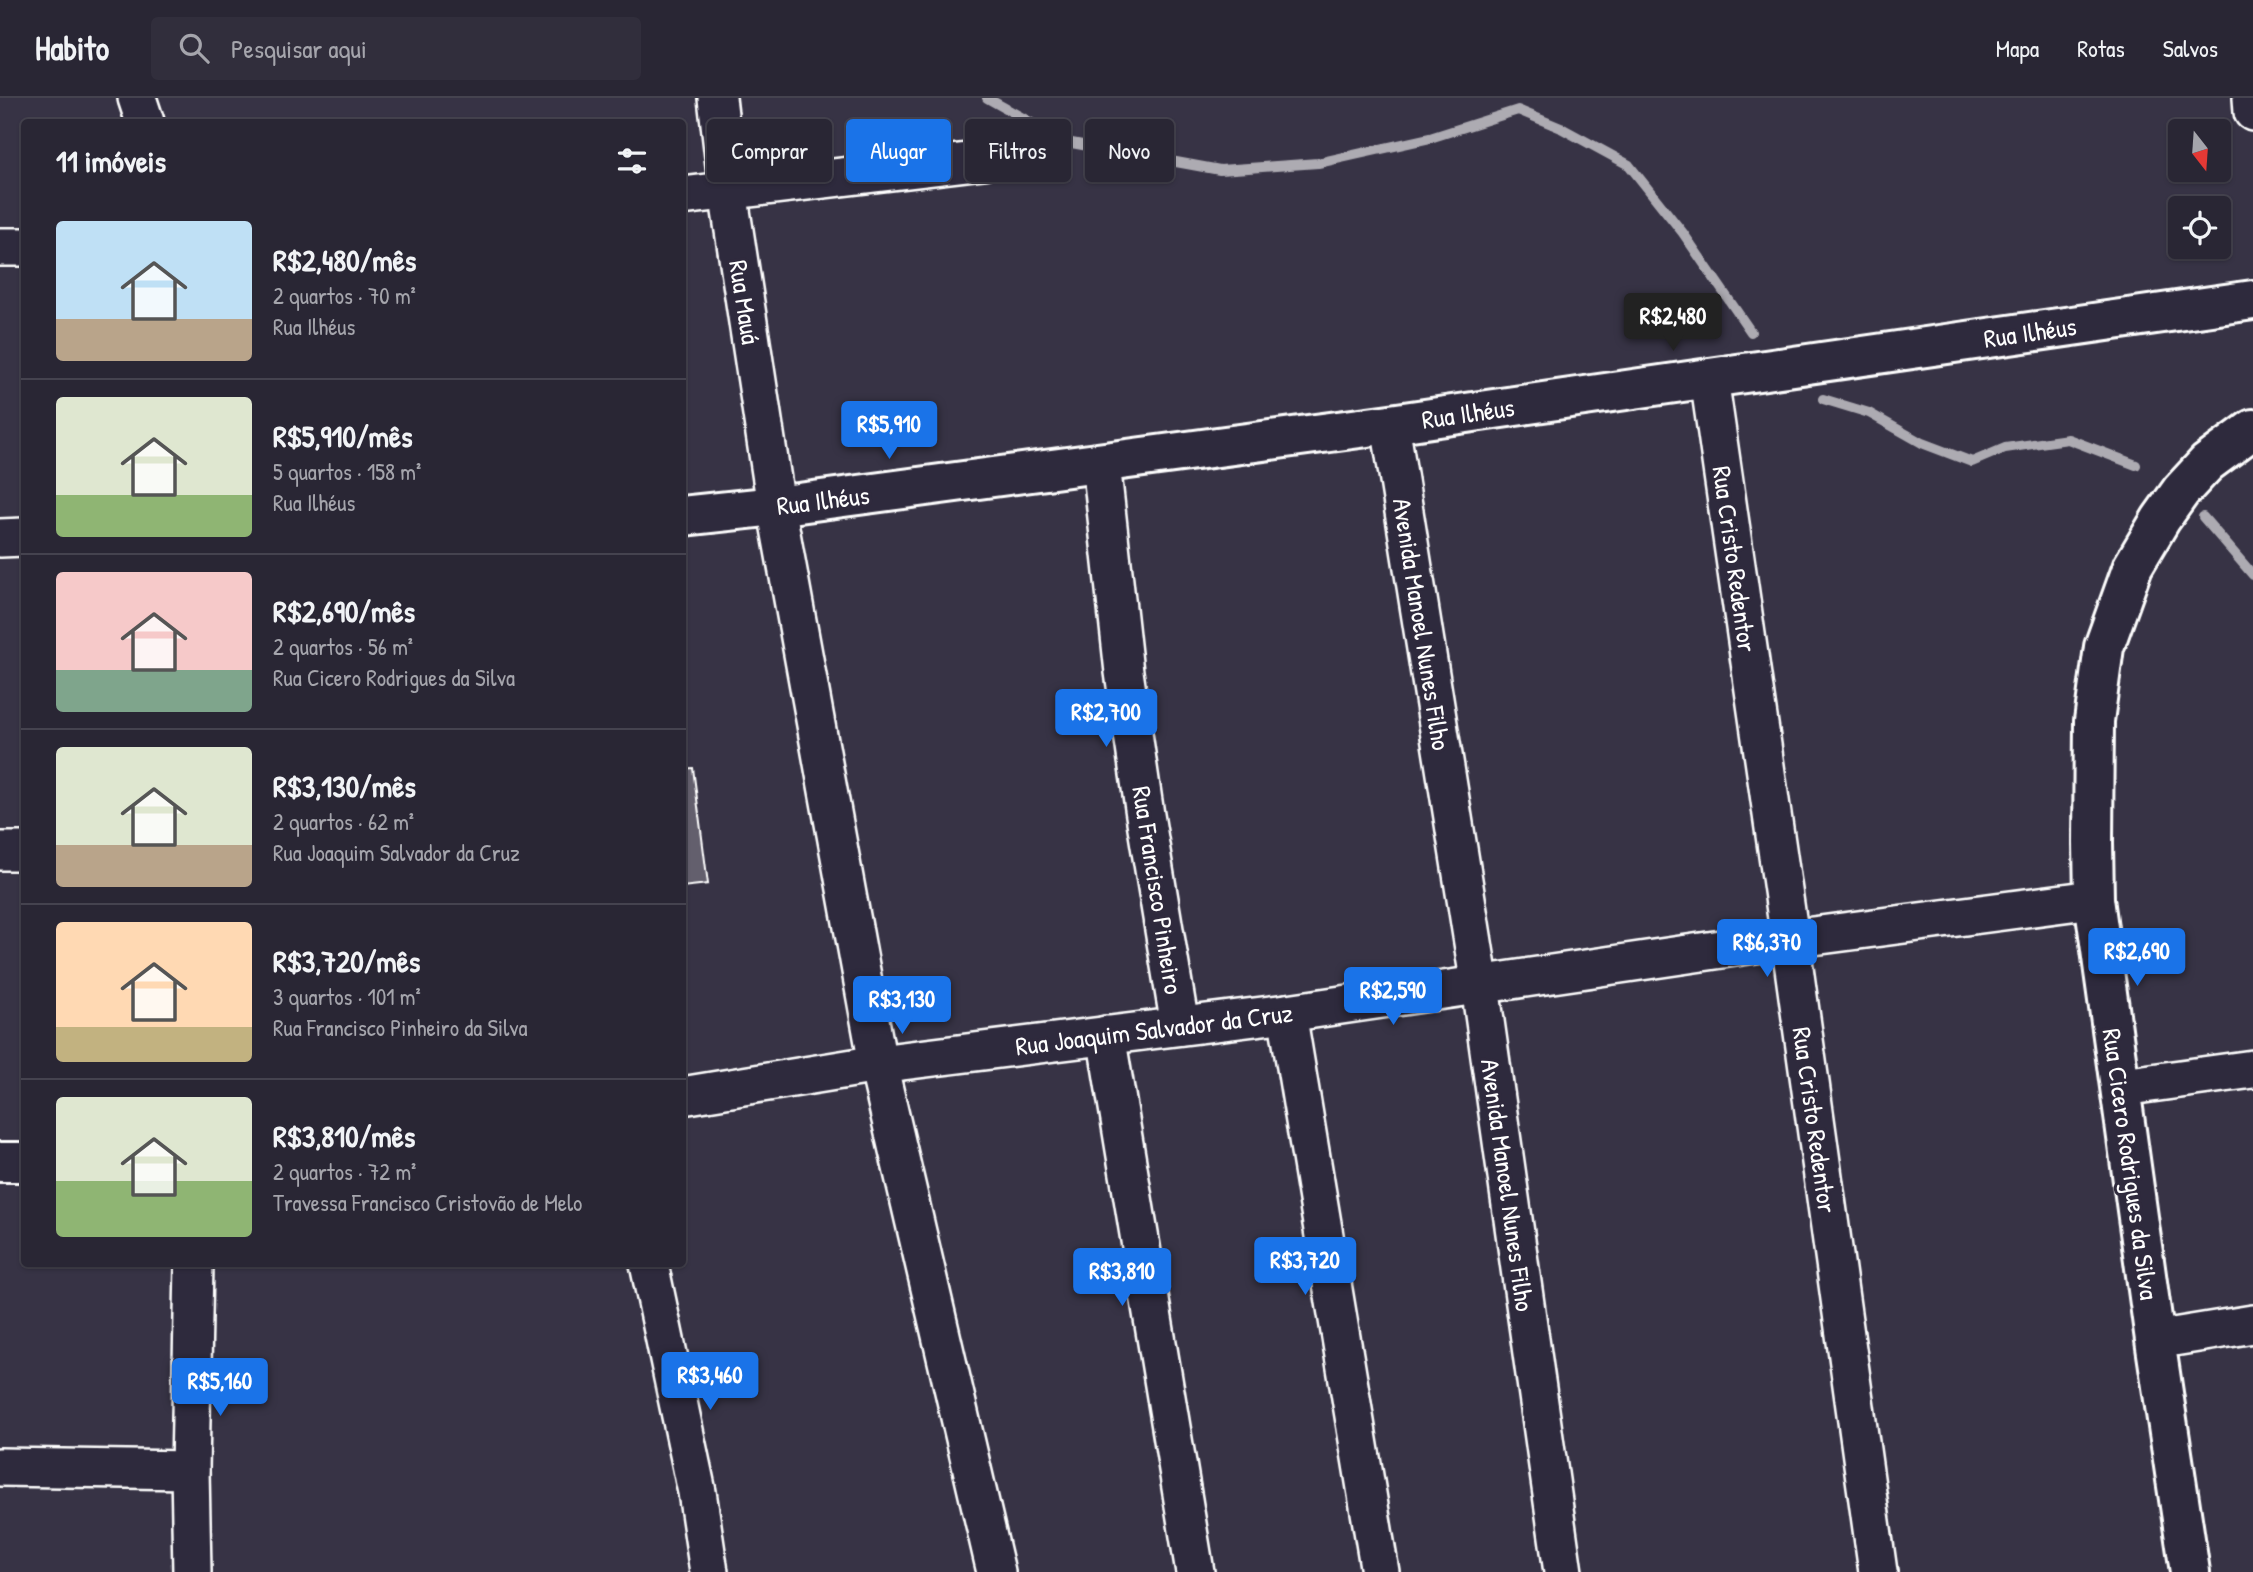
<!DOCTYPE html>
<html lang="pt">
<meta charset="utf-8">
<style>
body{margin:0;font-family:"Patrick Hand",sans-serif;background:#312e3c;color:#f1f3f6;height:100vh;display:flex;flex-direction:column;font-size:26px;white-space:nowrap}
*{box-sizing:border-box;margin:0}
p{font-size:23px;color:#a5a5ac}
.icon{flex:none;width:38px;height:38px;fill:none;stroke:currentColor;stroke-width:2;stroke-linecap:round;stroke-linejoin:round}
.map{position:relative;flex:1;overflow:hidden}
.panel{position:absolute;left:21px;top:21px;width:665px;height:1148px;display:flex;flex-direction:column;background:#292634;border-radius:7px;box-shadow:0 2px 5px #0004,0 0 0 2px #45434f}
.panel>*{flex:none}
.top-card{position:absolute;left:707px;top:21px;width:665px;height:63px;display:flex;gap:14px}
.needle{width:46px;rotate:163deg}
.controls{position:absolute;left:2168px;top:21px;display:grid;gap:14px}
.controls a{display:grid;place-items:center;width:63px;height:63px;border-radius:7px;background:#292634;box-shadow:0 2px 5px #0004,0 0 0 2px #45434f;font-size:35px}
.price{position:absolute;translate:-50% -60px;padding:0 16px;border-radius:7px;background:#1a73e8;color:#fff;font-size:23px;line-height:46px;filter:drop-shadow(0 2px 4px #0008)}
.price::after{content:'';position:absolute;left:50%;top:42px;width:21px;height:16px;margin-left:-10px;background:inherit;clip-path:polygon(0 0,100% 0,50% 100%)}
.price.selected{background:#222;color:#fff}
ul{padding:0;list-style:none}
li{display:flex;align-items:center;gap:21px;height:175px;padding:0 35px}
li+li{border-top:2px solid #45434f}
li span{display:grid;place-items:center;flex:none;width:196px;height:140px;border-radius:7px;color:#555}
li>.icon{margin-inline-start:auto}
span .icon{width:84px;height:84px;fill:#fffc;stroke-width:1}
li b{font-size:30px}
h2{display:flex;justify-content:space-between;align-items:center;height:84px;padding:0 35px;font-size:30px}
.tag{padding:0 24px;border-radius:7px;background:#292634;box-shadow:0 2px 5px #0004,0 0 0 2px #45434f;font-size:24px;line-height:63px}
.tag.selected{background:#1a73e8;color:#fff}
header{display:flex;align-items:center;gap:42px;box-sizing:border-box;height:98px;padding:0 35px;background:#292634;border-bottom:2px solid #45434f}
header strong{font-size:33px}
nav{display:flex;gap:38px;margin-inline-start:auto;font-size:24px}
.search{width:490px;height:63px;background:#312e3c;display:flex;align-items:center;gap:18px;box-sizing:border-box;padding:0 24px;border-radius:7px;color:#a5a5ac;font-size:26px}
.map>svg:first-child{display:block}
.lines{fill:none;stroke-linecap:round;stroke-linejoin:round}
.stream{stroke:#adabb2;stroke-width:10}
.building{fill:#635f6d;stroke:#fff;stroke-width:2}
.minor-casing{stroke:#fff;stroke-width:42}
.tertiary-casing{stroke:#fff;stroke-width:44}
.secondary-casing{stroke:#fff;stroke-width:44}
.minor{stroke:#2f2a3d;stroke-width:37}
.tertiary{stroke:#2f2a3d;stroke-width:38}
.secondary{stroke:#2f2a3d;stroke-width:38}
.labels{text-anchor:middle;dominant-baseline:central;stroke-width:6;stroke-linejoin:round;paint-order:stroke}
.street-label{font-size:26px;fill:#fff;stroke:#2f2a3d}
</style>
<header>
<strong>Habito</strong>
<div class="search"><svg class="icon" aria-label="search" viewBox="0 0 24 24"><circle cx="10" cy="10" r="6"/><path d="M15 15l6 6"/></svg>Pesquisar aqui</div>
<nav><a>Mapa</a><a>Rotas</a><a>Salvos</a></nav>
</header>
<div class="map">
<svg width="2253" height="1474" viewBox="0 0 2253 1474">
<rect width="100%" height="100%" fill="#373345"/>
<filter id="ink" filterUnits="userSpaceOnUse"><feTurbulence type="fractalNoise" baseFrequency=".0143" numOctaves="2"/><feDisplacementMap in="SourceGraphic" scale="14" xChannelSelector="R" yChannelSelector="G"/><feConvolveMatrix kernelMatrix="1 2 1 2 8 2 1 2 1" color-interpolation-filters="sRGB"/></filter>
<g filter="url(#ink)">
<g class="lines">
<!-- stream -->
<g class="stream">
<polyline points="987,0 1066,44 1220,72 1318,65 1430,40 1518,12 1561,30 1629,67 1683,135 1751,234"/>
<polyline points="1823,301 1869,315 1922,345 1972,364 2005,350 2068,341 2136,367"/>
<polyline points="2203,419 2253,477"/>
</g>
</g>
<!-- building -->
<polygon class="building" points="693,670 708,786 682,789 682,671"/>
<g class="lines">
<!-- minor casing -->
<g class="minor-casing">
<g id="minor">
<polyline points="137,0 145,24"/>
<polyline points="717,0 728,93 776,408 878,966 996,1474"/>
<polyline points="2252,0 2253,14"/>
<polyline points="682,98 984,62"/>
<polyline points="0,149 24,149"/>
<polyline points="1709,280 1790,841 1878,1474"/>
<polyline points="1390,326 1480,888 1563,1474"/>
<polyline points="1101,365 1124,574 1145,717 1180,928"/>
<polyline points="0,440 24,439"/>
<polyline points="0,753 24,753"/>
<polyline points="1287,915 1380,1474"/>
<polyline points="1106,937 1195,1474"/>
<polyline points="2122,989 2253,971"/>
<polyline points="682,998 878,966 1287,915 1790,841 2094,801"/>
<polyline points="649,1166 697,1394 709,1474"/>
<polyline points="2155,1242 2253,1226"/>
<polyline points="0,1369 190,1372"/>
<polyline points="192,1474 190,1372 194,1166"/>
</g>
</g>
<!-- tertiary casing -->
<g class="tertiary-casing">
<polyline id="tertiary" points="2190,1474 2155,1242 2094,801 2093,745 2094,623 2104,549 2133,468 2161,421 2181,393 2207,365 2253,331"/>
</g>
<!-- secondary casing -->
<g class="secondary-casing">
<g id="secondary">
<polyline points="682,418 776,408 1390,326 2253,202"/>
<polyline points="0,1064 24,1064"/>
</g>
</g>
<!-- minor -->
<use href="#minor" class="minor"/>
<!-- tertiary -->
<use href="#tertiary" class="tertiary"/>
<!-- secondary -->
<use href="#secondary" class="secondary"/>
</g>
</g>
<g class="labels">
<!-- street labels -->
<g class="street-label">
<text transform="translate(745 204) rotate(81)">Rua Mauá</text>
<text transform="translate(2030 234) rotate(-8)">Rua Ilhéus</text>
<text transform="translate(1468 315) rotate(-8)">Rua Ilhéus</text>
<text transform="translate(823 402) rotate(-7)">Rua Ilhéus</text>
<text transform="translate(1735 461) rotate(82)">Rua Cristo Redentor</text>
<text transform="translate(1422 526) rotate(81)">Avenida Manoel Nunes Filho</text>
<text transform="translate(1158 792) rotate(81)">Rua Francisco Pinheiro</text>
<text transform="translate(1154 931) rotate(-7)">Rua Joaquim Salvador da Cruz</text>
<text transform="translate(1815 1022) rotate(82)">Rua Cristo Redentor</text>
<text transform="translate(2131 1066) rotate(82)">Rua Cicero Rodrigues da Silva</text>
<text transform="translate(1508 1087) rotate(82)">Avenida Manoel Nunes Filho</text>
</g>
</g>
</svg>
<div class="controls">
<a><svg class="needle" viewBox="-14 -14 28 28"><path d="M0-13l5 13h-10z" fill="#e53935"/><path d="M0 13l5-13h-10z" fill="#a5a5ac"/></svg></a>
<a><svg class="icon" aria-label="locate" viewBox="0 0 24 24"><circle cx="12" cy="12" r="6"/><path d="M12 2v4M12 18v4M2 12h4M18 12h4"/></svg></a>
</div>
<b class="price selected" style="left:1673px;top:255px">R$2,480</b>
<b class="price" style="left:889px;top:363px">R$5,910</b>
<b class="price" style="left:1106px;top:651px">R$2,700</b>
<b class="price" style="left:1767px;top:881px">R$6,370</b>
<b class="price" style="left:2137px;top:890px">R$2,690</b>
<b class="price" style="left:1393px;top:929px">R$2,590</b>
<b class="price" style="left:902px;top:938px">R$3,130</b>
<b class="price" style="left:1305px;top:1199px">R$3,720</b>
<b class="price" style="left:1122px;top:1210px">R$3,810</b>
<b class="price" style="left:710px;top:1314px">R$3,460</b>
<b class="price" style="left:220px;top:1320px">R$5,160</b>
<div class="top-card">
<a class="tag">Comprar</a>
<a class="tag selected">Alugar</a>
<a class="tag">Filtros</a>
<a class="tag">Novo</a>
</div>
<section class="panel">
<h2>11 imóveis<svg class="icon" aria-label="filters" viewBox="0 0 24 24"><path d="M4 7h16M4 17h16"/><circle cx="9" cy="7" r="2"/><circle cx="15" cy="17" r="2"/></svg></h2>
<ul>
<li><span style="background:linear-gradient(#bfe0f5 70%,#b9a48a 0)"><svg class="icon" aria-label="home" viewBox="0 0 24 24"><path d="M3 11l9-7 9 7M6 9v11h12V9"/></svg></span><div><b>R$2,480/mês</b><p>2 quartos · 70 m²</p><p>Rua Ilhéus</p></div></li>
<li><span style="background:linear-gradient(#dfe7d0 70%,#8fb573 0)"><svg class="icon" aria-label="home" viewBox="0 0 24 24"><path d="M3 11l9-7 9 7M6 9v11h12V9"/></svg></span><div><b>R$5,910/mês</b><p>5 quartos · 158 m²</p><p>Rua Ilhéus</p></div></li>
<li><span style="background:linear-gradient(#f6c9c9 70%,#7fa58c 0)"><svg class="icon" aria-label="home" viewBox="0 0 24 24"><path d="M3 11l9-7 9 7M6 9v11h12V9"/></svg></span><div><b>R$2,690/mês</b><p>2 quartos · 56 m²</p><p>Rua Cicero Rodrigues da Silva</p></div></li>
<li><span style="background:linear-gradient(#dfe7d0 70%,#b9a48a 0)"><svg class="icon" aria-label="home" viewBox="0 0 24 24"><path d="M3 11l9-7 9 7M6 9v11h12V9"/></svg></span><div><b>R$3,130/mês</b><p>2 quartos · 62 m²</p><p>Rua Joaquim Salvador da Cruz</p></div></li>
<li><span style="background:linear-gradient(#ffd9b3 75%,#c2b280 0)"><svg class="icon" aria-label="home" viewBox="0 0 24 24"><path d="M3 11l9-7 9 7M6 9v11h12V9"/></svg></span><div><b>R$3,720/mês</b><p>3 quartos · 101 m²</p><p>Rua Francisco Pinheiro da Silva</p></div></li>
<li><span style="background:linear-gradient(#dfe7d0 60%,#8fb573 0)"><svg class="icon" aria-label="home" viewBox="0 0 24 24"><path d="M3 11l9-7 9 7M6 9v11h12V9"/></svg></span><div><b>R$3,810/mês</b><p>2 quartos · 72 m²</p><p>Travessa Francisco Cristovão de Melo</p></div></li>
</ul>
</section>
</div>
